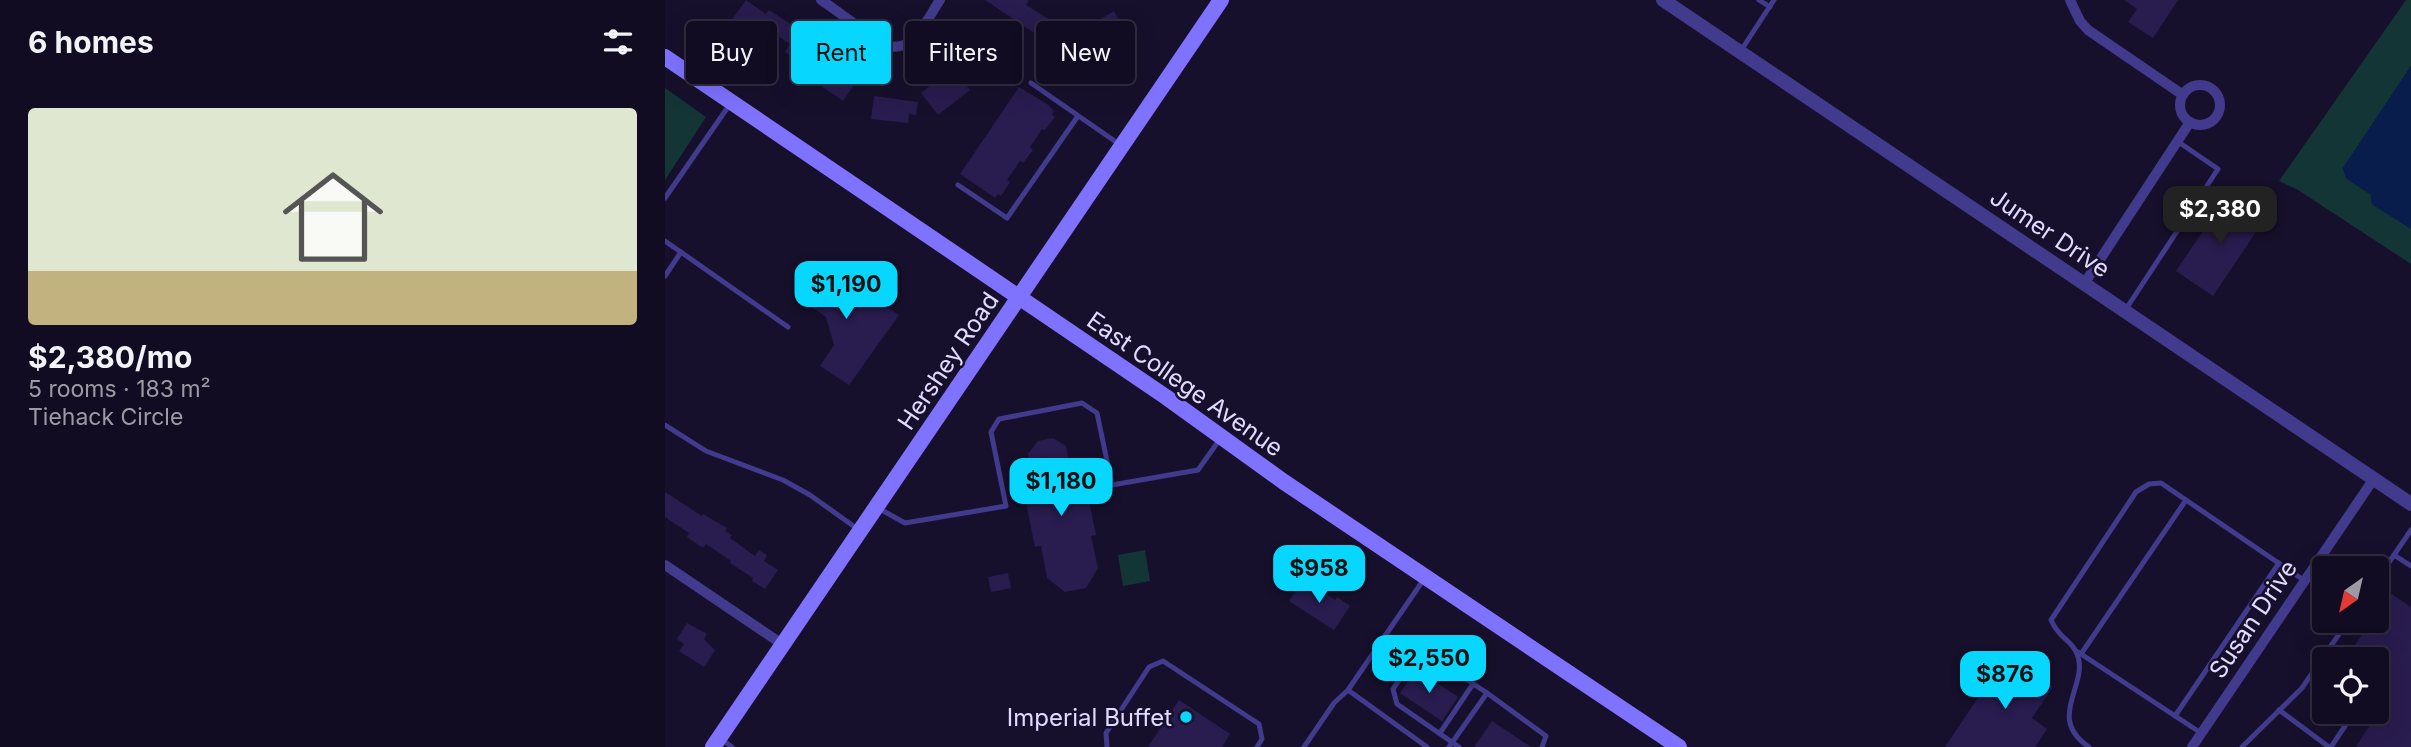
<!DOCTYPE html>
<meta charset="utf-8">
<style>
body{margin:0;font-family:Inter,sans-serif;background:#1e1a2e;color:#f1f3f6;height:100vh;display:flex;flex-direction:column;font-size:26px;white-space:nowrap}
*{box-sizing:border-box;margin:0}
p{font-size:23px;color:#9c9ba5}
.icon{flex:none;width:38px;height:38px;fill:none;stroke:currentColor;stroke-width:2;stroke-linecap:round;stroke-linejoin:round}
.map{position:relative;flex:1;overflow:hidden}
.panel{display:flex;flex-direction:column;background:#110c21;width:665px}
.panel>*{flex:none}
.top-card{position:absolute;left:21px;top:21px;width:665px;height:63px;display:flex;gap:14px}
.needle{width:46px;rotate:214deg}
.controls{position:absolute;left:1647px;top:556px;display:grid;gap:14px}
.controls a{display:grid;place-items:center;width:77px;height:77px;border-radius:7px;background:#110c21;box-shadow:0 7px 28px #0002,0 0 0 2px #302c3f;font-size:35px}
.price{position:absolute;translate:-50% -60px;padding:0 16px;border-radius:14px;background:#07d7ff;color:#111;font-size:23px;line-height:46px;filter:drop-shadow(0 2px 4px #0008)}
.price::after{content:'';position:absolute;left:50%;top:42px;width:21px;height:16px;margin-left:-10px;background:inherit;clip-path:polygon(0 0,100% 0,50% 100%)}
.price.on{background:#222;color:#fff}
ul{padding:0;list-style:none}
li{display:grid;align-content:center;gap:14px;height:371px;padding:0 28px}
li span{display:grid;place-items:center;height:217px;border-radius:7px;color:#555}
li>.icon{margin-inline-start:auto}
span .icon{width:126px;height:126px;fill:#fffc;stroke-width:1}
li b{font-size:30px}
h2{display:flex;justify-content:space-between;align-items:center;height:84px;padding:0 28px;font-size:30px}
.chip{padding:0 24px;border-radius:7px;background:#110c21;box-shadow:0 7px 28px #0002,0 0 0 2px #302c3f;font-size:24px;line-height:63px}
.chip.on{background:#07d7ff;color:#111}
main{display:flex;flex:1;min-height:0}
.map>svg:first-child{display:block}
.green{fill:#133536}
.water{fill:#091d4c}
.building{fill:#291c4e}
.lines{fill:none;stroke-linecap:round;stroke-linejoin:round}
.service{stroke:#423a8c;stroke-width:5}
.minor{stroke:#423a8c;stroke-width:10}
.tertiary{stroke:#423a8c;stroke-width:14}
.secondary{stroke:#7e72ff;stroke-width:16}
.poi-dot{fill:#07d7ff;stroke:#17102c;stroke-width:2.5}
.labels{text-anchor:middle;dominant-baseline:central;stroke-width:5;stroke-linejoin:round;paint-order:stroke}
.street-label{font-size:24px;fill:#e1dbff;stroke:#17102c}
.poi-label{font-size:24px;fill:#e1dbff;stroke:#17102c;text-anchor:end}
</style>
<main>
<section class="panel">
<h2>6 homes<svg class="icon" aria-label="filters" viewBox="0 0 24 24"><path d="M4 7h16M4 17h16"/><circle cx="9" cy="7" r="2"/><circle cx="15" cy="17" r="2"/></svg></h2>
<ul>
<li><span style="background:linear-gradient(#dfe7d0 75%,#c2b280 0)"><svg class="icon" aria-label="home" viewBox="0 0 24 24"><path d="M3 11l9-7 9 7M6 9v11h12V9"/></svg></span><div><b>$2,380/mo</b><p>5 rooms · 183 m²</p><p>Tiehack Circle</p></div></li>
</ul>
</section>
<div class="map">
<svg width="1746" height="747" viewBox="0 0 1746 747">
<rect width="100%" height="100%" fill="#17102c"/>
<!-- green -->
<g class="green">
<polygon points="1741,0 1746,0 1746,66 1678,168 1681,178 1706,195 1707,204 1746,229 1746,264 1633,190 1614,181"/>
<polygon points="0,88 41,117 0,180"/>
<polygon points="480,550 485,581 458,586 453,555"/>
</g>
<!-- water -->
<polygon class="water" points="1746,66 1746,229 1707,204 1706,195 1681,178 1678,168"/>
<!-- building -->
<g class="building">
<polygon points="81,0 101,14 104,10 165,50 159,59 180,74 185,67 196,75 178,101 152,83 155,77 120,52 125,44 107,32 98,44 66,21"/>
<polygon points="320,0 364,0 361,5 403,31 392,48"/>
<polygon points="1459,0 1513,0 1488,38 1463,22 1472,9"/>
<polygon points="449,11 456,24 446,30 452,41 430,54 418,34 433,25 431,22"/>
<polygon points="311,25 330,38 314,62 305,55 298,66 285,57"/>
<polygon points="291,74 305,90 273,115 256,93 272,80 277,85"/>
<polygon points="354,87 382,104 389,111 387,115 390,117 380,130 377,129 365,147 368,150 358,163 355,161 342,180 345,182 336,196 333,194 330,198 295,174"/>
<polygon points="209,96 253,102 251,115 244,114 243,123 206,119"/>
<polygon points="1562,195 1599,220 1548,296 1511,271"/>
<polygon points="146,263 200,298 202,295 234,315 184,385 155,366 169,345 161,317 129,295 135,286 132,284"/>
<polygon points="388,438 401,446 409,488 421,486 431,535 426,536 433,568 421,588 400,592 382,578 376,546 370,547 360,498 372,496 363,454 373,441"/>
<polygon points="0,492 37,516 38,514 62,528 60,531 67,535 65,538 90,556 94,550 102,555 99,561 113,570 100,589 87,581 88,578 65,563 66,561 41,544 38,548 22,537 24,533 0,517"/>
<polygon points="343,573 346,588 326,592 323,577"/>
<polygon points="638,579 670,600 672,597 685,606 669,630 624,601"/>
<polygon points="1725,593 1746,607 1746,747 1691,747 1705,725 1686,712 1712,712 1712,660 1680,660 1706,621 1712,621 1712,613"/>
<polygon points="22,623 42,634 39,639 50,650 39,667 14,651 19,644 12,639"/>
<polygon points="1341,656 1388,687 1367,718 1382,729 1370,747 1280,747"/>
<polygon points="751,669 793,697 777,721 735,693"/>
<polygon points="514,700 565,734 557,747 483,747"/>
<polygon points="827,721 866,747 809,747"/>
</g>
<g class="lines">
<!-- service -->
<g class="service">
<polyline points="1094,0 1105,7"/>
<polyline points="1075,52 1109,0"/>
<polyline points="366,83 454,144"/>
<polyline points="293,185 342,218 413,116"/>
<polyline points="0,198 65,104"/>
<polyline points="0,241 123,327"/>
<polyline points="0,276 16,252"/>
<polyline points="1461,309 1553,169 1512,141"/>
<polyline points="0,425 41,451 118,480 145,495 194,530"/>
<polyline points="213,508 240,523 341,506 326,432 334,419 417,403 432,413 447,485 533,470 555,439"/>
<polyline points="1729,555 1746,566"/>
<polyline points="1712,580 1746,530"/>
<polyline points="1413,652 1536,733"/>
<polyline points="1416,654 1521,500"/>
<polyline points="683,690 762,747"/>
<polyline points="1614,710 1664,747"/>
<polyline points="1510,716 1614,563"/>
<polyline points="775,733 808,684"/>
<polyline points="56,739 67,747"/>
<polyline points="442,747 441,733 484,667 498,661 594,724 597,739 592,747"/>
<polyline points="639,747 669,703 683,690 759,579"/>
<polyline points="784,747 822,693 881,736 877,747"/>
<polyline points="794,747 732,704 728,689 755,648 822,693"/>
<path d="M 1424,747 C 1378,716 1429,682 1410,650 C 1403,638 1394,638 1386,620 L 1471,492 L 1484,484 L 1496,483 L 1640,581"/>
<polyline points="1577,747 1637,688 1683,621"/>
<polyline points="1666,747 1684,720"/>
</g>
<!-- minor -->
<g class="minor">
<path d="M 156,0 C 172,10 210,41 226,46 C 233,48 241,45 246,41 C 258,31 266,13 275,0"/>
<polyline points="1405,0 1415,21 1423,30 1518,95"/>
<circle cx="1535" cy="105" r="20"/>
<polyline points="1419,284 1525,122"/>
<polyline points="0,565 117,644"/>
<polyline points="1527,747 1708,480"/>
</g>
<!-- tertiary -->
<polyline class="tertiary" points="998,0 1746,504"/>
<!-- secondary -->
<g class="secondary">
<polyline points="0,57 501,397 619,482 1014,747"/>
<polyline points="48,747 556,0"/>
</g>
</g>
<!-- markers -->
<circle class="poi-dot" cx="521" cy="717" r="7"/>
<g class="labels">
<!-- street labels -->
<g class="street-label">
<text transform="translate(1385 233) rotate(34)">Jumer Drive</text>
<text transform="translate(283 361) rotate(-56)">Hershey Road</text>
<text transform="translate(520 384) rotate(35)">East College Avenue</text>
<text transform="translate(1588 619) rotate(-56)">Susan Drive</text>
</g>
<!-- poi labels -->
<g class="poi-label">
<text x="507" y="717">Imperial Buffet</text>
</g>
</g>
</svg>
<div class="controls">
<a><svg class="needle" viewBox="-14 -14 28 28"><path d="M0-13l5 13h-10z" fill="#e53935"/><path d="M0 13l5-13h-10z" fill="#9c9ba5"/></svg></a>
<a><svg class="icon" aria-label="locate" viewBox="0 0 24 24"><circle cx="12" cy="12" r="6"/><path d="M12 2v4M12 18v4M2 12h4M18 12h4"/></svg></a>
</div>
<b class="price on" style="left:1555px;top:246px">$2,380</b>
<b class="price" style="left:181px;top:321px">$1,190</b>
<b class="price" style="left:396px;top:518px">$1,180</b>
<b class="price" style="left:654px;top:605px">$958</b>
<b class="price" style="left:764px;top:695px">$2,550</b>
<b class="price" style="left:1340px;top:711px">$876</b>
<div class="top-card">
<a class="chip">Buy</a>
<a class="chip on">Rent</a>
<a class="chip">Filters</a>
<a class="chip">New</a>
</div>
</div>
</main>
